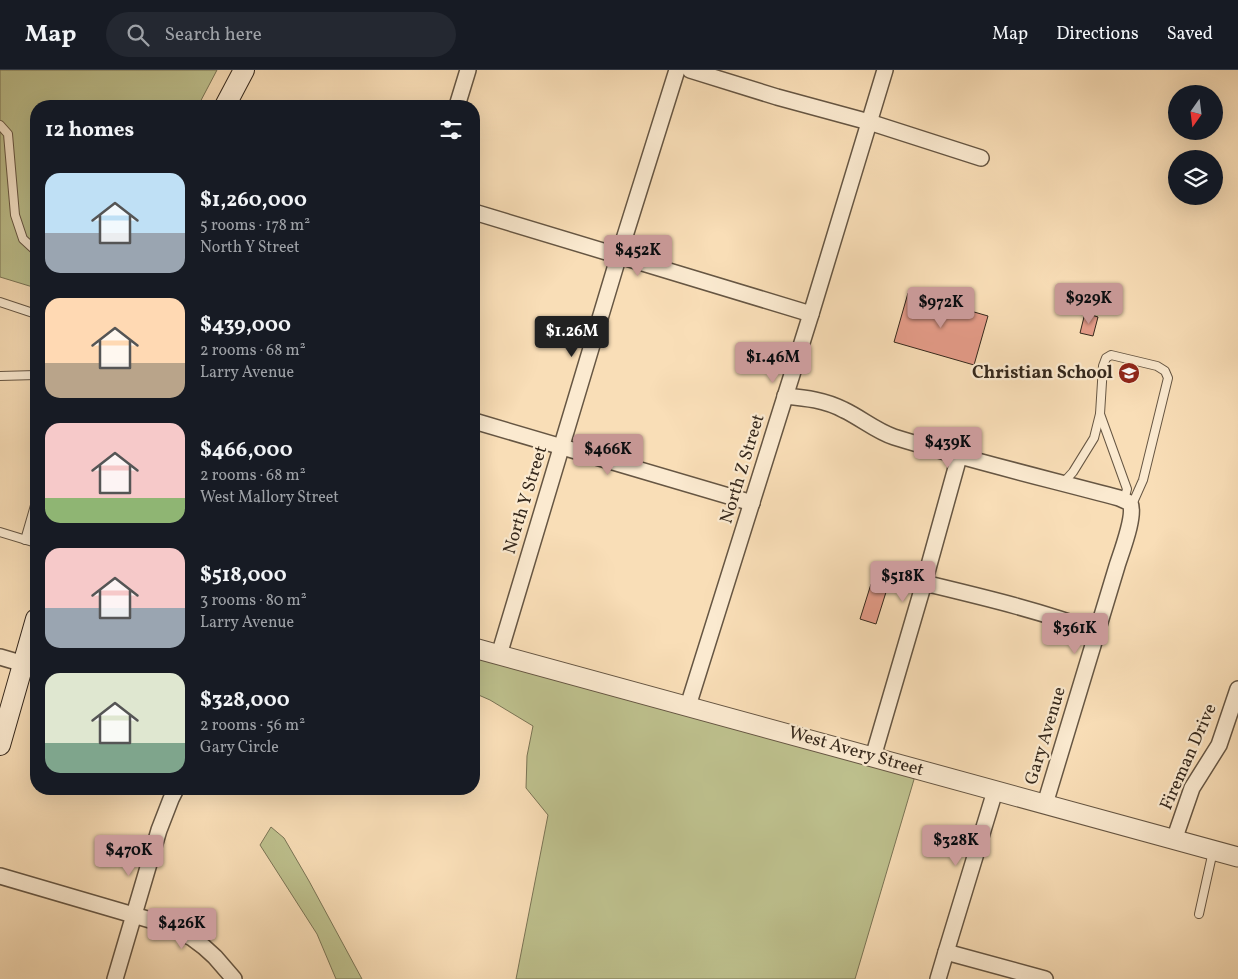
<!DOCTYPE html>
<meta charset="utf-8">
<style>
body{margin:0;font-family:Vollkorn,serif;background:#242831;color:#f1f3f6;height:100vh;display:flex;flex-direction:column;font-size:19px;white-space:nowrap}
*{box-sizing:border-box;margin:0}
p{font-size:16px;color:#9ea1a6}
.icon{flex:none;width:28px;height:28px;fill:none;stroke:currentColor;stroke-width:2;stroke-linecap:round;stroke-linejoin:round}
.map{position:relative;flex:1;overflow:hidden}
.sheet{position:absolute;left:30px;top:30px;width:450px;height:695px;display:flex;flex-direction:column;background:#171b24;border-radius:20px;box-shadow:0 5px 20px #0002}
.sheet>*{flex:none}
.needle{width:32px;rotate:194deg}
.tools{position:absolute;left:1168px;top:15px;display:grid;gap:10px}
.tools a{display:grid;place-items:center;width:55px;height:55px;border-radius:50%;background:#171b24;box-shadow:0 5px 20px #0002;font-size:25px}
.price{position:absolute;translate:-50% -42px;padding:0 11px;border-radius:5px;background:#c59692;color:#111;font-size:16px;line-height:32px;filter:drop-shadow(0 1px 2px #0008)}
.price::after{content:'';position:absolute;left:50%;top:30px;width:15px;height:11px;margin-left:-8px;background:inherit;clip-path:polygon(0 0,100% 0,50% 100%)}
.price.on{background:#222;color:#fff}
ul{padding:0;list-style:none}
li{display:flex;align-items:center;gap:15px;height:125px;padding:0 15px}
li span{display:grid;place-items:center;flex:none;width:140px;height:100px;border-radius:15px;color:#555}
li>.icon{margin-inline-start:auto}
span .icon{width:60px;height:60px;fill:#fffc;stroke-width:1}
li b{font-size:21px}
h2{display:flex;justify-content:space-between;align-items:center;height:60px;padding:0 15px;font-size:21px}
header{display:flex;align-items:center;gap:30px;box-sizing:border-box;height:70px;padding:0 25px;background:#171b24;border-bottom:1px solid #363941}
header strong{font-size:24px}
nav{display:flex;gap:28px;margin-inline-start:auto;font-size:18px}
.search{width:350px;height:45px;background:#242831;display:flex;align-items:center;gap:12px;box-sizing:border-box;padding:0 18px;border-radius:28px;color:#9ea1a6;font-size:19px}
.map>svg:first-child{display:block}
.green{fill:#bec18e;stroke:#7a7455}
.building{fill:#e59c89;stroke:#35281c}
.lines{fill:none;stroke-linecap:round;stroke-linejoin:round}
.service-casing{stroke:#665643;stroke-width:10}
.minor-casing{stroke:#665643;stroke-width:18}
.tertiary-casing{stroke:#665643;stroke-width:21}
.secondary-casing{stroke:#35281c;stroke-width:22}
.service{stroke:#fbead0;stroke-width:8}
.minor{stroke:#fbead0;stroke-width:15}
.tertiary{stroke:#fbead0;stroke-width:19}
.secondary{stroke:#fbead0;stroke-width:20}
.labels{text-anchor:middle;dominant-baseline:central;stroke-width:4.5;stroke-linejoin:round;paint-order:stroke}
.poi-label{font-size:18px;font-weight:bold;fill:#35281c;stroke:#fbead0;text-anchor:end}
.street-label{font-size:18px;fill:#35281c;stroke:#fbead0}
</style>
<header>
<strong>Map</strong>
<div class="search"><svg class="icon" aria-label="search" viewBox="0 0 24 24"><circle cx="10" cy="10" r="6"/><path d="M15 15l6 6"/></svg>Search here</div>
<nav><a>Map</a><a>Directions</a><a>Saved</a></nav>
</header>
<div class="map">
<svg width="1238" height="909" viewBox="0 0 1238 909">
<rect width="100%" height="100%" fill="#f9deb7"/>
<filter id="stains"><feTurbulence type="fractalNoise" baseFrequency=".004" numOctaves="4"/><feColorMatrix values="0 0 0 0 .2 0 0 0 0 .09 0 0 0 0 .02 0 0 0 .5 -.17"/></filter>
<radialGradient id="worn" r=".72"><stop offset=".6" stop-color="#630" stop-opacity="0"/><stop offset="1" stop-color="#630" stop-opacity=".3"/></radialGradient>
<!-- green -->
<g class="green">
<polygon points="0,0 217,0 198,36 36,36 36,218 0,207"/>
<polygon points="478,588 915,706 855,909 516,909 548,745 526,718 527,686 533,656 490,630 474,623 474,611"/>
<polygon points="271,757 284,768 309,811 362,909 336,909 317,864 260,775"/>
</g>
<!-- building -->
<g class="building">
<polygon points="908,223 988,246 974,295 894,272"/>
<polygon points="1085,243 1098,247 1093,266 1080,263"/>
<polygon points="871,514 887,519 876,554 860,549"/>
</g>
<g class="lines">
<!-- service casing -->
<g class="service-casing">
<g id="service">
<polyline points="0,55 8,64 15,145 23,169 36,181"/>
<polyline points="0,232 36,244"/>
<polyline points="0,306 36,305"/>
<polyline points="1063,413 1073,402 1094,368 1100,344"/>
<polyline points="1124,430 1127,419 1100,344 1103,296 1106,288 1111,285 1157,296 1165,301 1168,308 1143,410 1131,437"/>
<polyline points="0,462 36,473"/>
<polyline points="25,470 36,432"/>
<polyline points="1199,844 1213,781"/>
</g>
</g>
<!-- minor casing -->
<g class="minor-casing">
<g id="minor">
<polyline points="690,0 777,27 869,52 981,88"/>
<polyline points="457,36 468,0"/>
<polyline points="474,142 811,244"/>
<path d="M 785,326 C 806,328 825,330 844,340 C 861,348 876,361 894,367 C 968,390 1044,408 1119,428 L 1130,433 C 1136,445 1121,483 1117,496 C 1093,576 1069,655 1045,734"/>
<polyline points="474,351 752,433"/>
<path d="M 924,513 C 982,527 1042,541 1097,562"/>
<polyline points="499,585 619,185 677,0"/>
<polyline points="0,587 24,594"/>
<polyline points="688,636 811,244 885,0"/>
<polyline points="873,687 924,513 959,387"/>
<polyline points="1174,770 1192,718 1219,675 1238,619"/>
<polyline points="0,806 164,854 192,868 204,877 215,887 234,909"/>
<polyline points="946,882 995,721"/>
<polyline points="115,909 159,760 171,729 176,719"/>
<polyline points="938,909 946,882 1045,909"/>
</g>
</g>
<!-- tertiary casing -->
<g class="tertiary-casing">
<polyline id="tertiary" points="474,578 1238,787"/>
</g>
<!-- secondary casing -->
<g class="secondary-casing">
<g id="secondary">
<polyline points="225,36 244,0"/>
<polyline points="0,675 36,549"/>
</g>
</g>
<!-- service -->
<use href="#service" class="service"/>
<!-- minor -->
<use href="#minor" class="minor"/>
<!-- tertiary -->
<use href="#tertiary" class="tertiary"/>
<!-- secondary -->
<use href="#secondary" class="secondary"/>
</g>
<!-- icons -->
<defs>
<g id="school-disc" transform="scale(1.125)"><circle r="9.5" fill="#8f2418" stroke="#fbead0"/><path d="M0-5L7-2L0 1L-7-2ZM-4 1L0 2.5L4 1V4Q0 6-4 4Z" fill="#fff"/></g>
</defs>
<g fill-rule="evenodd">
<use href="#school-disc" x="1129" y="303"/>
</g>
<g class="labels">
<!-- poi labels -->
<g class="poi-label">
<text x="1113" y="303">Christian School</text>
</g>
<!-- street labels -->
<g class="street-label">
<text transform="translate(743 399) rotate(-73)">North Z Street</text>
<text transform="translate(526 430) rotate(-73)">North Y Street</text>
<text transform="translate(1046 666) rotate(-73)">Gary Avenue</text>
<text transform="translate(856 682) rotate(16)">West Avery Street</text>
<text transform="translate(1189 687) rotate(-66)">Fireman Drive</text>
</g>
</g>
<rect width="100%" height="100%" filter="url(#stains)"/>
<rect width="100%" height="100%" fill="url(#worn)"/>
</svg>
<div class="tools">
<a><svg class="needle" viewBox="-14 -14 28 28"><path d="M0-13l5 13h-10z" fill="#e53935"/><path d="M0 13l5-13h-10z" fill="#9ea1a6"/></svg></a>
<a><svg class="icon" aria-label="layers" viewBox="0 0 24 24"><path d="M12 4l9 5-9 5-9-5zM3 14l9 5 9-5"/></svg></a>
</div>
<b class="price" style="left:638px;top:207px">$452K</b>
<b class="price" style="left:1089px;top:255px">$929K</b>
<b class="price" style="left:941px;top:259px">$972K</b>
<b class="price on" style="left:572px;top:288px">$1.26M</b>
<b class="price" style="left:773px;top:314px">$1.46M</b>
<b class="price" style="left:948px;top:399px">$439K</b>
<b class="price" style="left:608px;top:406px">$466K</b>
<b class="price" style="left:903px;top:533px">$518K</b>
<b class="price" style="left:1075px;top:585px">$361K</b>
<b class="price" style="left:956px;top:797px">$328K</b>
<b class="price" style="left:129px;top:807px">$470K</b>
<b class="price" style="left:182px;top:880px">$426K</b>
<section class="sheet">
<h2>12 homes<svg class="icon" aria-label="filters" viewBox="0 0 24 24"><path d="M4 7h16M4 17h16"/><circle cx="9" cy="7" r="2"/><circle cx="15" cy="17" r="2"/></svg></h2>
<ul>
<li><span style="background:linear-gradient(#bfe0f5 60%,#9aa5b1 0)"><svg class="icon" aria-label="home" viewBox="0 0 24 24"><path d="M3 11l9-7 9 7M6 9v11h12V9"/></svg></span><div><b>$1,260,000</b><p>5 rooms · 178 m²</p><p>North Y Street</p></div></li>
<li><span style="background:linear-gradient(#ffd9b3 65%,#b9a48a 0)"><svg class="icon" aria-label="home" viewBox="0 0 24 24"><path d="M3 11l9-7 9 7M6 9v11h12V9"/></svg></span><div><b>$439,000</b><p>2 rooms · 68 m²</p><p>Larry Avenue</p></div></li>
<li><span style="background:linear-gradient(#f6c9c9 75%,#8fb573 0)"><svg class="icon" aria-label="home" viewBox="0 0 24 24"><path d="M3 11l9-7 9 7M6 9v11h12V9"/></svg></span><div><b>$466,000</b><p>2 rooms · 68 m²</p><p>West Mallory Street</p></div></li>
<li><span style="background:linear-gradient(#f6c9c9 60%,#9aa5b1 0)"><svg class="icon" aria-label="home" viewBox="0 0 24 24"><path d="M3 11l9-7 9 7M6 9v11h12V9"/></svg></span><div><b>$518,000</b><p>3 rooms · 80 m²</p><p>Larry Avenue</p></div></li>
<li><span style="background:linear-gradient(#dfe7d0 70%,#7fa58c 0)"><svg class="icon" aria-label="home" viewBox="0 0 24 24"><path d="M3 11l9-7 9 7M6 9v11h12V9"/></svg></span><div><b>$328,000</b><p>2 rooms · 56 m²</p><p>Gary Circle</p></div></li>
</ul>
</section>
</div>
